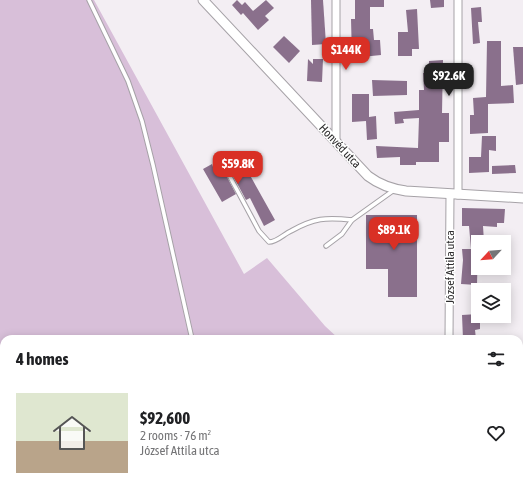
<!DOCTYPE html>
<meta charset="utf-8">
<style>
body{margin:0;font-family:"Asap Condensed",sans-serif;background:#f2f2f2;color:#202124;height:100vh;display:flex;flex-direction:column;font-size:15px;white-space:nowrap}
*{box-sizing:border-box;margin:0}
p{font-size:13px;color:#757577}
.icon{flex:none;width:22px;height:22px;fill:none;stroke:currentColor;stroke-width:2;stroke-linecap:round;stroke-linejoin:round}
.map{position:relative;flex:1;overflow:hidden}
.details{position:absolute;left:0px;top:335px;width:523px;height:156px;display:flex;flex-direction:column;background:#fff;border-radius:12px 12px 0 0;box-shadow:0 2px 10px #0003}
.details>*{flex:none}
.needle{width:26px;rotate:244deg}
.fabs{position:absolute;left:471px;top:235px;display:grid;gap:8px}
.fabs a{display:grid;place-items:center;width:40px;height:40px;border-radius:0px;background:#fff;box-shadow:0 2px 10px #0003;font-size:20px}
.price{position:absolute;translate:-50% -34px;padding:0 9px;border-radius:8px;background:#d93025;color:#fff;font-size:13px;line-height:26px;filter:drop-shadow(0 1px 2px #0008)}
.price::after{content:'';position:absolute;left:50%;top:24px;width:12px;height:9px;margin-left:-6px;background:inherit;clip-path:polygon(0 0,100% 0,50% 100%)}
.price.current{background:#222;color:#fff}
ul{padding:0;list-style:none}
li{display:flex;align-items:center;gap:12px;height:100px;padding:0 16px}
li span{display:grid;place-items:center;flex:none;width:112px;height:80px;border-radius:0px;color:#555}
li>.icon{margin-inline-start:auto}
span .icon{width:48px;height:48px;fill:#fffc;stroke-width:1}
li b{font-size:17px}
h2{display:flex;justify-content:space-between;align-items:center;height:48px;padding:0 16px;font-size:17px}
.map>svg:first-child{display:block}
.green{fill:#d8bfd9}
.building{fill:#8a708c}
.lines{fill:none;stroke-linecap:round;stroke-linejoin:round}
.service-casing{stroke:#a6a2a7;stroke-width:5.5}
.minor-casing{stroke:#a6a2a7;stroke-width:9}
.tertiary-casing{stroke:#a6a2a7;stroke-width:11}
.service{stroke:#fff;stroke-width:3.5}
.minor{stroke:#fff;stroke-width:7}
.tertiary{stroke:#fff;stroke-width:9}
.labels{text-anchor:middle;dominant-baseline:central;stroke-width:3;stroke-linejoin:round;paint-order:stroke}
.street-label{font-size:12px;fill:#2e2d2e;stroke:#fff}
</style>
<div class="map">
<svg width="523" height="491" viewBox="0 0 523 491">
<rect width="100%" height="100%" fill="#f3eef3"/>
<!-- green -->
<polygon class="green" points="0,0 94,0 244,274 267,258 325,326 339,339 4,339 4,487 519,487 519,476 523,480 523,491 0,491"/>
<!-- building -->
<g class="building">
<polygon points="237,0 242,5 245,2 253,11 266,0 274,8 265,16 269,20 258,30 243,13 241,15 232,5"/>
<polygon points="311,0 323,0 326,44 312,45"/>
<polygon points="355,0 384,0 384,7 370,7 370,29 373,29 374,40 380,40 381,55 352,58 351,19 355,19"/>
<polygon points="430,0 444,0 444,7 431,8"/>
<polygon points="481,7 482,22 478,22 480,43 473,44 471,8"/>
<polygon points="417,9 419,49 412,49 412,56 398,56 398,32 408,32 406,10"/>
<polygon points="284,36 300,51 289,63 273,47"/>
<polygon points="487,41 501,41 501,86 513,85 514,103 488,104 488,133 470,134 470,115 474,115 473,98 486,97"/>
<polygon points="513,47 523,47 523,84 516,85"/>
<polygon points="308,59 313,64 313,59 323,59 322,82 307,81"/>
<polygon points="443,60 442,113 449,113 449,142 439,142 439,162 416,162 416,165 400,165 400,157 377,158 376,146 418,148 419,118 403,119 404,123 395,124 394,112 419,110 419,90 424,90 423,73 429,73 429,61"/>
<polygon points="372,80 407,81 407,95 373,96"/>
<polygon points="352,94 369,94 369,117 376,116 377,139 367,140 366,121 352,122"/>
<polygon points="482,136 496,136 496,151 489,150 489,172 469,173 469,157 481,157"/>
<polygon points="237,152 275,220 264,226 250,198 246,200 231,172 227,172 226,175 236,194 222,202 203,169 212,164 213,167"/>
<polygon points="515,165 516,173 492,174 492,166"/>
<polygon points="462,208 505,209 504,223 497,223 497,227 483,226 484,242 478,242 477,285 461,284 463,260 462,249 471,249 469,226 462,226"/>
<polygon points="366,215 417,215 417,297 388,297 388,269 366,269"/>
<polygon points="478,314 480,316 480,329 475,330 476,339 463,339 462,315"/>
</g>
<g class="lines">
<!-- service casing -->
<g class="service-casing">
<g id="service">
<polyline points="89,0 128,81 142,121 153,165 192,339"/>
<path d="M 229,175 L 259,231 L 269,242 C 277,242 284,234 291,231 C 314,218 326,217 352,220"/>
<polyline points="326,246 342,234 352,220 394,190"/>
</g>
</g>
<!-- minor casing -->
<g class="minor-casing">
<g id="minor">
<polyline points="336,0 336,141"/>
<polyline points="458,195 458,0"/>
<polyline points="449,339 450,194"/>
<polyline points="519,470 523,474"/>
</g>
</g>
<!-- tertiary casing -->
<g class="tertiary-casing">
<path id="tertiary" d="M 203,0 L 368,176 C 380,185 391,189 406,191 L 523,198"/>
</g>
<!-- service -->
<use href="#service" class="service"/>
<!-- minor -->
<use href="#minor" class="minor"/>
<!-- tertiary -->
<use href="#tertiary" class="tertiary"/>
</g>
<g class="labels">
<!-- street labels -->
<g class="street-label">
<text transform="translate(340 146) rotate(47)">Honvéd utca</text>
<text transform="translate(450 267) rotate(-90)">József Attila utca</text>
</g>
</g>
</svg>
<div class="fabs">
<a><svg class="needle" viewBox="-14 -14 28 28"><path d="M0-13l5 13h-10z" fill="#e53935"/><path d="M0 13l5-13h-10z" fill="#757577"/></svg></a>
<a><svg class="icon" aria-label="layers" viewBox="0 0 24 24"><path d="M12 4l9 5-9 5-9-5zM3 14l9 5 9-5"/></svg></a>
</div>
<b class="price" style="left:346px;top:71px">$144K</b>
<b class="price current" style="left:449px;top:97px">$92.6K</b>
<b class="price" style="left:238px;top:185px">$59.8K</b>
<b class="price" style="left:394px;top:251px">$89.1K</b>
<section class="details">
<h2>4 homes<svg class="icon" aria-label="filters" viewBox="0 0 24 24"><path d="M4 7h16M4 17h16"/><circle cx="9" cy="7" r="2"/><circle cx="15" cy="17" r="2"/></svg></h2>
<ul>
<li><span style="background:linear-gradient(#dfe7d0 60%,#b9a48a 0)"><svg class="icon" aria-label="home" viewBox="0 0 24 24"><path d="M3 11l9-7 9 7M6 9v11h12V9"/></svg></span><div><b>$92,600</b><p>2 rooms · 76 m²</p><p>József Attila utca</p></div><svg class="icon" aria-label="heart" viewBox="0 0 24 24"><path d="M12 20l-8-8c-3-5 5-10 8-4 3-6 11-1 8 4z"/></svg></li>
</ul>
</section>
</div>
